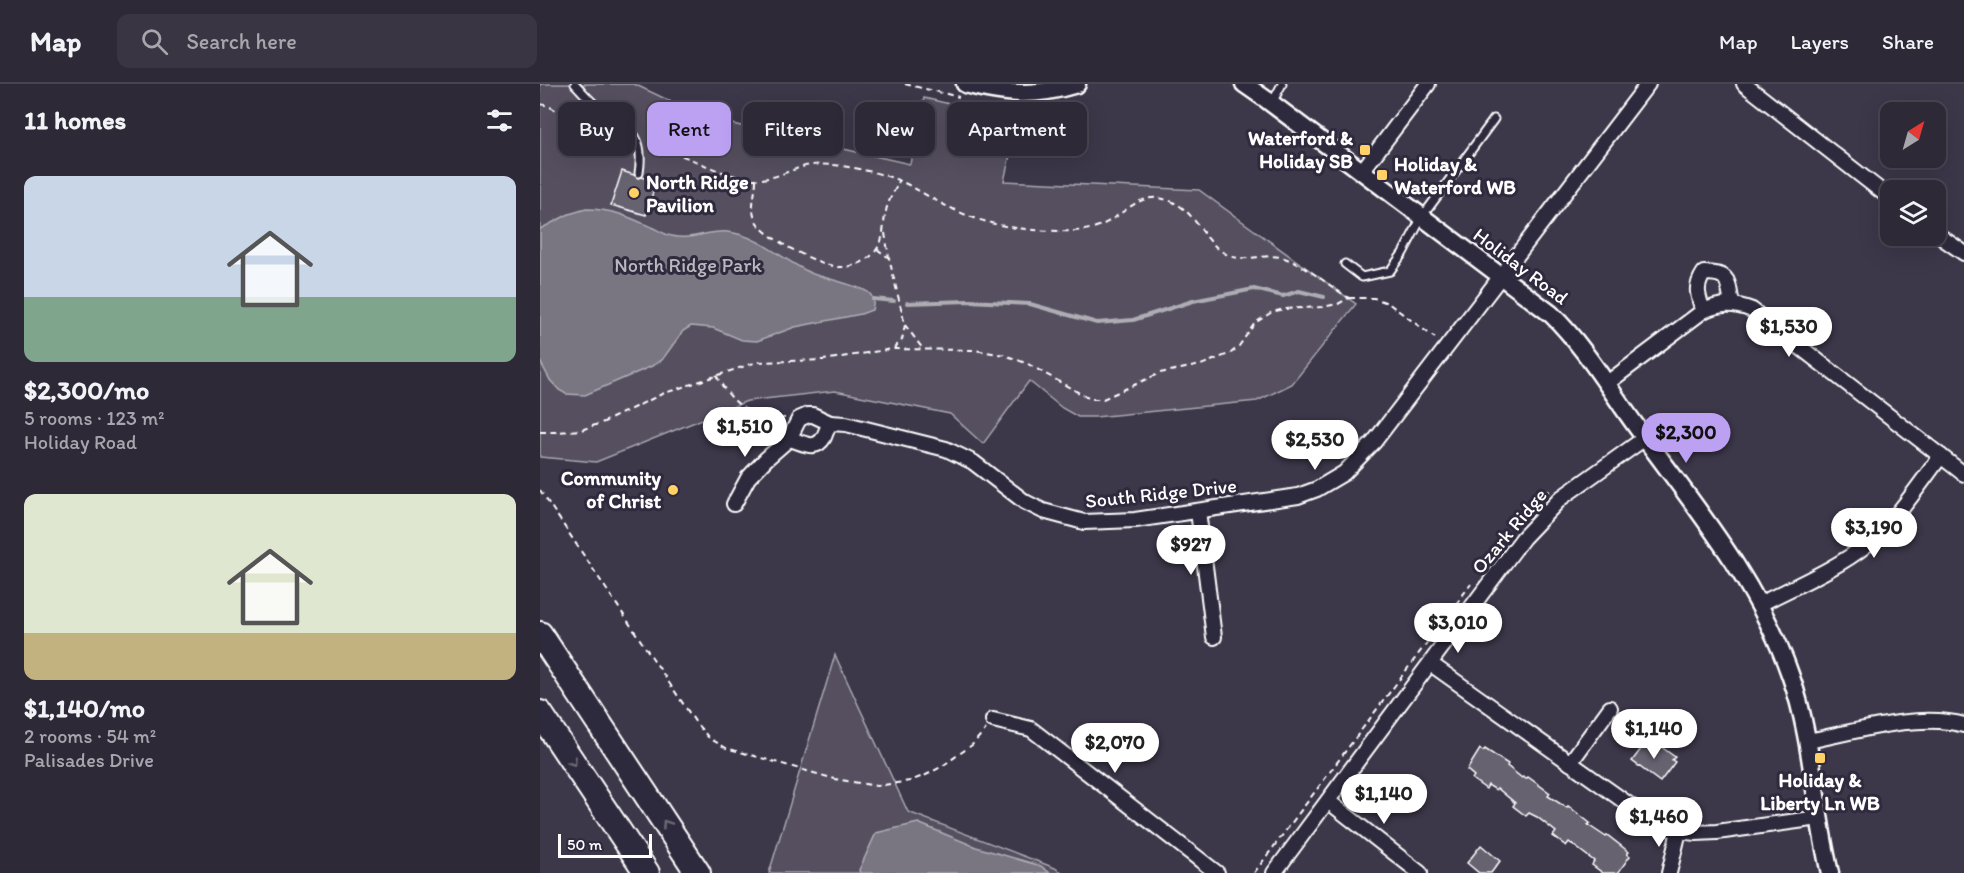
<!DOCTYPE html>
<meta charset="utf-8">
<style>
body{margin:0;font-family:Itim,sans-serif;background:#393542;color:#f1f3f6;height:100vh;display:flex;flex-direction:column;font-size:22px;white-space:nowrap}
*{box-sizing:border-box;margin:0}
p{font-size:20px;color:#a7a6ad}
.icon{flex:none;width:33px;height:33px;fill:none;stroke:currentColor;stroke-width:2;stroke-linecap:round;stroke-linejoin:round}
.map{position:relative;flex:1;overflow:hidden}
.panel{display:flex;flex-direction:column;background:#2d2937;width:540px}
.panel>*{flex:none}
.banner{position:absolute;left:18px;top:18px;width:570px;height:54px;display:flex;gap:12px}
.needle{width:39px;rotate:37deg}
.buttons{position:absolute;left:1340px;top:18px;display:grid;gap:12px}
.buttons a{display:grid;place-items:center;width:66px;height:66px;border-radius:12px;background:#2d2937;box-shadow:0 6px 24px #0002,0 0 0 2px #484552;font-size:30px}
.scale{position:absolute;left:18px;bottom:15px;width:94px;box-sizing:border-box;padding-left:6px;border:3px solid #fff;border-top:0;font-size:16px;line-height:21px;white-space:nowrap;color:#fff;-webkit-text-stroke:4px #2f2a3d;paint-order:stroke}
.price{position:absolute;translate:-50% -51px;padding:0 14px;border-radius:21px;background:#fff;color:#222;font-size:20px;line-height:39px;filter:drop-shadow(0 2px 3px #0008)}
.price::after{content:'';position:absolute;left:50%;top:36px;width:18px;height:14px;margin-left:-9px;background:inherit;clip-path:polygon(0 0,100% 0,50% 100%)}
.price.on{background:#bca0f2;color:#111}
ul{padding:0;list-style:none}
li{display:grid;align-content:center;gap:12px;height:318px;padding:0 24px}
li span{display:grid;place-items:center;height:186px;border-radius:12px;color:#555}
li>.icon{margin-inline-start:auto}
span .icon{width:108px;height:108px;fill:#fffc;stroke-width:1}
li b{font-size:26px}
h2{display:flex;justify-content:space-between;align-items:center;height:72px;padding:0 24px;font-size:26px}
.pill{padding:0 21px;border-radius:12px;background:#2d2937;box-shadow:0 6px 24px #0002,0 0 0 2px #484552;font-size:21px;line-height:54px}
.pill.on{background:#bca0f2;color:#111}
header{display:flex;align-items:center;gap:36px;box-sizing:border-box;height:84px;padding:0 30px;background:#2d2937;border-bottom:2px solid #484552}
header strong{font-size:28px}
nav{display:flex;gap:33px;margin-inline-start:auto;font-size:21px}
.search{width:420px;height:54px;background:#393542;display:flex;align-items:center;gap:15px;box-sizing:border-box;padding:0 21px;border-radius:12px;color:#a7a6ad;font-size:22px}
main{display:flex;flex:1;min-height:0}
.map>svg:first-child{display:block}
.green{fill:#555060;stroke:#aaa8b0;stroke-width:1.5}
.water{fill:#797682;stroke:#afadb4;stroke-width:1.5}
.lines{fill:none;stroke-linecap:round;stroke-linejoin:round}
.stream{stroke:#afadb4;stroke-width:4}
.building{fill:#666270;stroke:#fff;stroke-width:1.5}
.service-casing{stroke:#fff;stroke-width:11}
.minor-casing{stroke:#fff;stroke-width:18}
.tertiary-casing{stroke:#fff;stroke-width:21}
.motorway-casing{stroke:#fff;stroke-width:28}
.path{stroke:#fff;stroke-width:2;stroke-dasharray:6 4.5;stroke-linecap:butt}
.service{stroke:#2f2a3d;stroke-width:7}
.minor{stroke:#2f2a3d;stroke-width:14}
.tertiary{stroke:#2f2a3d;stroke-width:16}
.motorway{stroke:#2f2a3d;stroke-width:24}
.oneway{stroke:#6d6a77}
.poi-dot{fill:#ffd166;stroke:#2f2a3d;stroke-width:2}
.labels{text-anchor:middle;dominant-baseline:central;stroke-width:6;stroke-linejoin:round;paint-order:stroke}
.poi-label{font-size:20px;font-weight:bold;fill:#fff;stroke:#2f2a3d;text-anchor:end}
.park-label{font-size:20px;fill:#bbb9bf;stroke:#2f2a3d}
.street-label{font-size:20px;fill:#fff;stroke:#2f2a3d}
</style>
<header>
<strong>Map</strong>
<div class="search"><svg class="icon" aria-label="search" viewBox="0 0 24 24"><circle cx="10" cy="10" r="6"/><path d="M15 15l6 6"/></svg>Search here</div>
<nav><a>Map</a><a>Layers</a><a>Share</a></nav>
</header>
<main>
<section class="panel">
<h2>11 homes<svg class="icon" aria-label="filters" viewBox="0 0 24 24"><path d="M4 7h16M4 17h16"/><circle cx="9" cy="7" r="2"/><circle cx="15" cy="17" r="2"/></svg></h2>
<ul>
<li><span style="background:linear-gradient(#c9d6e8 65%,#7fa58c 0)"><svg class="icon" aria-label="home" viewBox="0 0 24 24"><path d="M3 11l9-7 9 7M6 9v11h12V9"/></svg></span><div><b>$2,300/mo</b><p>5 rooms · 123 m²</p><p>Holiday Road</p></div></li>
<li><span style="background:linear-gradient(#dfe7d0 75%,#c2b280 0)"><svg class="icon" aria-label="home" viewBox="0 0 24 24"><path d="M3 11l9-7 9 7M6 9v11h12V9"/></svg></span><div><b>$1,140/mo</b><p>2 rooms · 54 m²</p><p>Palisades Drive</p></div></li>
</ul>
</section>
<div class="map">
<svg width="1424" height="789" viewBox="0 0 1424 789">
<rect width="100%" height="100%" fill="#3c3749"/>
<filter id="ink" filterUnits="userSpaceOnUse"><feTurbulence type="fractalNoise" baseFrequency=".0167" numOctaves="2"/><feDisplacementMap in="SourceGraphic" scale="12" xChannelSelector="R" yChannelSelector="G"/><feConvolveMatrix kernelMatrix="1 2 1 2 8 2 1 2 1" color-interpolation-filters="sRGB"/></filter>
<g filter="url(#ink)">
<!-- green -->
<g class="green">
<polygon points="0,0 94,0 166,34 370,80 384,14 478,36 464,97 659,106 816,220 752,300 717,317 555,333 538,333 522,324 489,297 443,360 410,330 295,307 207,317 56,378 0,373"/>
<polygon points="295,571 368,728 515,784 522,789 229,789"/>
</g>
<!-- water -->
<g class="water">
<path d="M 46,125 C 72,125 87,132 111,143 C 118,146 125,151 132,152 C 150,157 169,146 187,148 C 220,151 244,178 273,190 C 285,194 323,203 329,209 C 334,213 334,219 332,226 L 321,230 L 255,243 L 217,257 L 202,256 L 173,244 L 151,242 L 143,247 L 122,276 L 112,282 L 45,311 L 26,310 L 19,306 L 10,296 L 0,277 L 0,145 L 29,130 Z"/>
<polygon points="378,739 436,763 501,782 510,789 320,789 319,786 336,749"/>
</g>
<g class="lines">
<!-- stream -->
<g class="stream">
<polyline points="333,215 354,217"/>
<polyline points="367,219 429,217 490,220 557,239 593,236 653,217 714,205 743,212 759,207 784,213"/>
</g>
</g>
<!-- building -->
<g class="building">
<polygon points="82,87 94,91 98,94 102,93 116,98 106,131 71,121"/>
<polygon points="1112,656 1135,673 1132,676 1135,678 1120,698 1092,677 1107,657 1109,659"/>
<polygon points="940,665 943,667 945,665 968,680 967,682 982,694 983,693 986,695 988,693 1010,709 1008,712 1027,724 1028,722 1050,739 1048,741 1066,753 1067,751 1089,768 1087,770 1090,772 1078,789 1063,789 1052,781 1054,777 1029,758 1026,762 1013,752 1016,748 997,733 989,729 986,732 973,722 975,719 957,704 956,706 948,701 946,705 932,695 934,692 927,686"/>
<polygon points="941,761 960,777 951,789 939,789 927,779"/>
</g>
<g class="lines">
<!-- service casing -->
<g class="service-casing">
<g id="service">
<path d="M 35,0 C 44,9 51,19 62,26 C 90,45 105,50 99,89"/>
<polyline points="732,19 742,0"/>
<polyline points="805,180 822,193 850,187 863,169 882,133 954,35"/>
</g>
</g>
<!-- minor casing -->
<g class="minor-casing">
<g id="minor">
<polyline points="1204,0 1350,114"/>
<polyline points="822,87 888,0"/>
<polyline points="1395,149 1424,169"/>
<path d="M 1163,227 C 1158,211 1154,204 1164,189 C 1191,189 1187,197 1192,220"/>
<path d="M 1066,300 L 1163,227 C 1181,219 1194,219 1212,226 L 1424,390"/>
<path d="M 268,331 L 273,331 L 290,339 C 287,344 286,348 284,353 C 275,369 261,357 249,355 L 259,335 Z"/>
<polyline points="290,339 306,340 406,365 433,378 485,418 503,427 544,438 595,436 758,412 777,405 804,389 834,358 1108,0"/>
<polyline points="194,420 208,394 226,375 249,355"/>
<polyline points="658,427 674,553"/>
<path d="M 1220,520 C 1253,503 1298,484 1326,461 C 1356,437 1378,402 1401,372"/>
<polyline points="891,580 1105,732 1128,744 1139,747 1156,749 1177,748 1279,734"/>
<polyline points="453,636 491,645 677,789"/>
<path d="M 1268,657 C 1315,648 1378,628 1424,641"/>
<polyline points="1030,679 1070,624"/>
<polyline points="788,717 880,789"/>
<polyline points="734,789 983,454 1021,414 1105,354"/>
<polyline points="1129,789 1139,747"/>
</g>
</g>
<!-- tertiary casing -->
<g class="tertiary-casing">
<g id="tertiary">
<path d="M 425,0 C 468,11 494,13 537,0"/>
<path d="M 704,0 L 727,16 L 1011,230 C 1045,263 1069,305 1096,342 C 1155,423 1218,497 1251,593 C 1273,656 1274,724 1290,789"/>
</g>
</g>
<!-- motorway casing -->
<g class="motorway-casing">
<g id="motorway">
<polyline points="0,550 158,789"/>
<polyline points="0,629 107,789"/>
</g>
</g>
<!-- path -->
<g class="path">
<polyline points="365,0 419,13"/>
<path d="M 0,20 C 17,23 22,32 33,44 C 48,60 69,65 90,64"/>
<path d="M 216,96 C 216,110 209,123 216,137 C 226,155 280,182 300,183 C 313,183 324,179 333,170 C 346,156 342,143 346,127 C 348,116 355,107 359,97"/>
<polyline points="345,149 349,174 365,241 362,256 354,264"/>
<polyline points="337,165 349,174"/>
<polyline points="809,214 834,214 848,219 895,254"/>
<polyline points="365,241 383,265"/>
<path d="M 176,291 C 187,311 201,328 226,333 C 232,334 238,333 245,334"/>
<path d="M 0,348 L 19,348 L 41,346 L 64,338 L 122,310 L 217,278 L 283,276 L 352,265 L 434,266 L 465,271 L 488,280 L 550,315 L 563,315 L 620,289 L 661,281 L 691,269 L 699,262 L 715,239 L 732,228 L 744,225 L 782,223 L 798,220 L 809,214 C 789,202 766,181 744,174 C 725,168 703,180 686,170 C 661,157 656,124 627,116 C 603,108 590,124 571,136 C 557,145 539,148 523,147 C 486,147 446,142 413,125 C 392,116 374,102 353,94 C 333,87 292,78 272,81 C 253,83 236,96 216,95 C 178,94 146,66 108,64"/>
<polyline points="0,406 156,639 169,654 186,664 295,695 337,702 370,697 386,691 401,683 432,661 446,645"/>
<polyline points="976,441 1010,406"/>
<polyline points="714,789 931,500"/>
</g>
<!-- service -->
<use href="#service" class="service"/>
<!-- minor -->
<use href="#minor" class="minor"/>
<!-- tertiary -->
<use href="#tertiary" class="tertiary"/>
<!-- motorway -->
<use href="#motorway" class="motorway"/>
</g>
<!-- one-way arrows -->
<defs><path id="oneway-chevron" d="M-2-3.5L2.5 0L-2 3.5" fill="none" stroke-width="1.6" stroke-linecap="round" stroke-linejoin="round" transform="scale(1.5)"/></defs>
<g class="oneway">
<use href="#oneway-chevron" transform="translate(33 678) rotate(56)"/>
<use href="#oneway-chevron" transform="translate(126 740) rotate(-124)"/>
</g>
</g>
<!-- markers -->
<g class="poi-dot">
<rect x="819" y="60" width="12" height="12" rx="3"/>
<rect x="836" y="85" width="12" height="12" rx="3"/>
<circle cx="94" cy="109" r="6"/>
<circle cx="133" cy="406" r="6"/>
<rect x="1274" y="668" width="12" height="12" rx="3"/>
</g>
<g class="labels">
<!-- poi labels -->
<g class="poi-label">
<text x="813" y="54">Waterford &amp;<tspan x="813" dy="23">Holiday SB</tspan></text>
<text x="854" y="80" text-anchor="start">Holiday &amp;<tspan x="854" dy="23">Waterford WB</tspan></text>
<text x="106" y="98" text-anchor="start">North Ridge<tspan x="106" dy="23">Pavilion</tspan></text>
<text x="121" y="394">Community<tspan x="121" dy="23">of Christ</tspan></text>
<text x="1280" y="696" text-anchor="middle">Holiday &amp;<tspan x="1280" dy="23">Liberty Ln WB</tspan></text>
</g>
<!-- park labels -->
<g class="park-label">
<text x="148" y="181">North Ridge Park</text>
</g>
<!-- street labels -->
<g class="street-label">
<text transform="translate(981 182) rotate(37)">Holiday Road</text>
<text transform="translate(621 409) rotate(-6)">South Ridge Drive</text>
<text transform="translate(969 447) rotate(-50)">Ozark Ridge</text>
</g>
</g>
</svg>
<div class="buttons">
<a><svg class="needle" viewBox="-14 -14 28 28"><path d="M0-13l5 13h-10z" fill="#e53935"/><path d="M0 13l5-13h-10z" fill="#a7a6ad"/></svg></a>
<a><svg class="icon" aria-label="layers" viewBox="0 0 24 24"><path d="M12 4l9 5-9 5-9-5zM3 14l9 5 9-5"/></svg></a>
</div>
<div class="scale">50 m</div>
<b class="price" style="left:1249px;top:274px">$1,530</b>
<b class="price" style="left:205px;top:374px">$1,510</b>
<b class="price on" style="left:1146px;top:380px">$2,300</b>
<b class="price" style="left:775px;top:387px">$2,530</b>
<b class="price" style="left:1334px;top:475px">$3,190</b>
<b class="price" style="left:651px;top:492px">$927</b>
<b class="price" style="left:918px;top:570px">$3,010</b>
<b class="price" style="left:1114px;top:676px">$1,140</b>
<b class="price" style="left:575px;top:690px">$2,070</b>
<b class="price" style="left:844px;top:741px">$1,140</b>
<b class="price" style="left:1119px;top:764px">$1,460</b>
<div class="banner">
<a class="pill">Buy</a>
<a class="pill on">Rent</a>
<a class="pill">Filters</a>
<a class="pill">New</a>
<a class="pill">Apartment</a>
</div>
</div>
</main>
